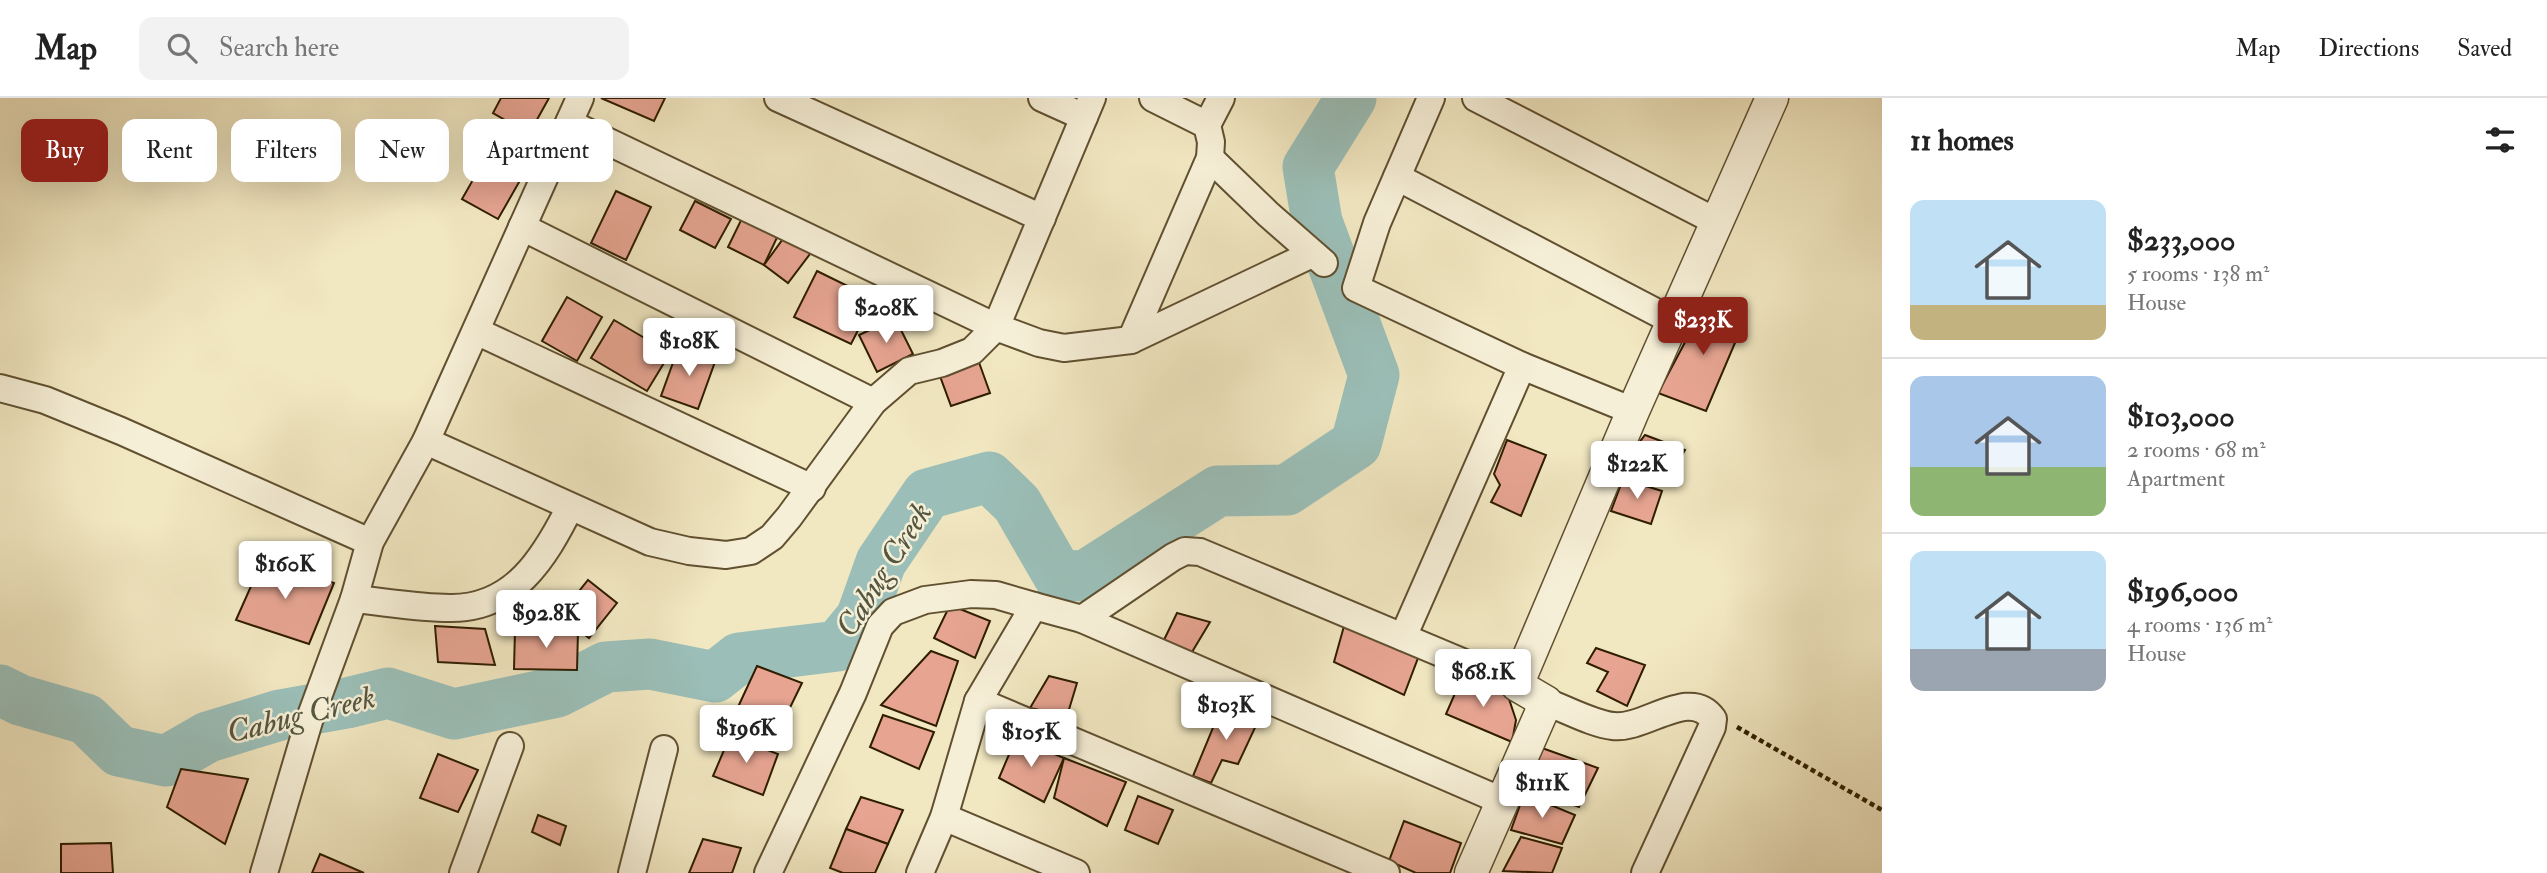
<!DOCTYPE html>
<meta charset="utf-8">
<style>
body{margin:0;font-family:"IM FELL Double Pica",serif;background:#f2f2f2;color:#222;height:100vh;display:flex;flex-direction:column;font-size:26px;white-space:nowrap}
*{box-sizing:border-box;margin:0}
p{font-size:23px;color:#767676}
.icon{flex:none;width:38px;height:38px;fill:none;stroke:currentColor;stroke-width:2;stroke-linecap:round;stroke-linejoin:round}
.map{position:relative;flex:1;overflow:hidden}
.panel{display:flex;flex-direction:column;background:#fff;width:665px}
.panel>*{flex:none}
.hud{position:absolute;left:21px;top:21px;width:665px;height:63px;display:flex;gap:14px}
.price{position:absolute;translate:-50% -60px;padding:0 16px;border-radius:7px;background:#fff;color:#222;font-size:23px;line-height:46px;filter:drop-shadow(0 2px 4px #0008)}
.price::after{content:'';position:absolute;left:50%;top:42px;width:21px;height:16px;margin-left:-10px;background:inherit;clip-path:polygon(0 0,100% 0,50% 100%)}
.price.current{background:#8f2418;color:#fff}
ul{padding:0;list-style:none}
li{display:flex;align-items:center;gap:21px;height:175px;padding:0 28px}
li+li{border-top:2px solid #e0e0e0}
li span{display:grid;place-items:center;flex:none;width:196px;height:140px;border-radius:14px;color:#555}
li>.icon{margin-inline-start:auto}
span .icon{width:84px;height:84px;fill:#fffc;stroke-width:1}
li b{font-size:30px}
h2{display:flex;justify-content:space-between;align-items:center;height:84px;padding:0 28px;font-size:30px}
.tag{padding:0 24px;border-radius:14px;background:#fff;box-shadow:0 7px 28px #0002;font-size:24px;line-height:63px}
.tag.current{background:#8f2418;color:#fff}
header{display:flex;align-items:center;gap:42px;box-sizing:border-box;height:98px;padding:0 35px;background:#fff;border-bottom:2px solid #e0e0e0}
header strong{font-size:33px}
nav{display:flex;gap:38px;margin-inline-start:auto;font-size:24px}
.search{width:490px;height:63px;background:#f2f2f2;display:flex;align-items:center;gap:18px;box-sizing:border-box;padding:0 24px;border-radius:14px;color:#767676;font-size:26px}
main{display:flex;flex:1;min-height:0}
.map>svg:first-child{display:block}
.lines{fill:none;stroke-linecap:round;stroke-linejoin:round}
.river{stroke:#9bbfb8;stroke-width:51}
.building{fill:#e6a491;stroke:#2f1d00;stroke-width:2}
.minor-casing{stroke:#605030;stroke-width:30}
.tertiary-casing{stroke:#605030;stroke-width:35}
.path{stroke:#2f1d00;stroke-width:4.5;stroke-dasharray:5 3.5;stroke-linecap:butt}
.minor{stroke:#f6efd7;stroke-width:26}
.tertiary{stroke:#f6efd7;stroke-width:32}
.labels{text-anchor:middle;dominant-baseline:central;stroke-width:5;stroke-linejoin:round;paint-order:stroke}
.water-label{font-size:32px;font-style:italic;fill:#555640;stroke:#f6efd7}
</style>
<header>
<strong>Map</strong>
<div class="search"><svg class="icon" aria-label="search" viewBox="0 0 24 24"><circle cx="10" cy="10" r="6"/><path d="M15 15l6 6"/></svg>Search here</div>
<nav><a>Map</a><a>Directions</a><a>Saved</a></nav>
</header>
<main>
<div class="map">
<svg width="1882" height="775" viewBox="0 0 1882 775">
<rect width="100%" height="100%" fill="#f1e7c1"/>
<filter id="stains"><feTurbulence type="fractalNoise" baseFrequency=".00286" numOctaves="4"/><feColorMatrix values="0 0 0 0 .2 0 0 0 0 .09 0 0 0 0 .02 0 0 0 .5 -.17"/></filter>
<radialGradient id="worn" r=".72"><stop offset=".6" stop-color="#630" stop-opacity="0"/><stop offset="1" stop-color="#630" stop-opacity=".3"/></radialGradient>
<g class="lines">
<!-- river -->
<polyline class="river" points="0,592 20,602 86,621 119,653 166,663 208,639 280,617 347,605 388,595 454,616 557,594 606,569 650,566 715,579 739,560 838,548 861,520 881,464 927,396 989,379 1017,406 1058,477 1085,478 1218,393 1287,392 1356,346 1374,277 1317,124 1308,69 1351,0"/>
</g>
<!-- building -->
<g class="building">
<polygon points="501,0 549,0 529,36 493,15"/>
<polygon points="601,0 665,0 654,23"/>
<polygon points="486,59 522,79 498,121 462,101"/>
<polygon points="616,93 651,109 626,162 591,145"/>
<polygon points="695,103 731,121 715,150 680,132"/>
<polygon points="746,112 782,129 764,167 728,149"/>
<polygon points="788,134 813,152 788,185 764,167"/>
<polygon points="817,173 874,201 851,246 794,219"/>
<polygon points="567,199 602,219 577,263 542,243"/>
<polygon points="1707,203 1746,219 1706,313 1658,295"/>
<polygon points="895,220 913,256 877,274 859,237"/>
<polygon points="614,222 670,255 647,293 591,260"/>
<polygon points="679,248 716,261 698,311 661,298"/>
<polygon points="976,256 990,295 951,308 937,270"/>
<polygon points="1645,337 1685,352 1665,385 1622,367"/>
<polygon points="1507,342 1546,357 1521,418 1491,404 1500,387 1494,376"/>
<polygon points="1623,381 1662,393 1651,426 1611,413"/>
<polygon points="264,459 334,485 309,546 236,522"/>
<polygon points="588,482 617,505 589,540 560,517"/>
<polygon points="950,507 990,523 975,560 934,540"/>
<polygon points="1177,515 1210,524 1192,554 1163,544"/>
<polygon points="435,528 485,531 495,567 438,564"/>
<polygon points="1344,528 1418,560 1404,597 1334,564"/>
<polygon points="515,532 578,533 577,572 514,571"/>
<polygon points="1596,550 1645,567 1627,608 1597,593 1608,574 1587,565"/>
<polygon points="931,553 958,563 936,628 881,607"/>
<polygon points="757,568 802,585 782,626 738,609"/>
<polygon points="1463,577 1508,598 1516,622 1512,644 1446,616"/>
<polygon points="1049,578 1077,585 1067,618 1030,610"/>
<polygon points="1222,608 1260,619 1238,666 1222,662 1211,685 1193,678"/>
<polygon points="883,617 934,634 919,671 870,649"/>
<polygon points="730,638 778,656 763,697 713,678"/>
<polygon points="1016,640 1064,660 1044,704 999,680"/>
<polygon points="1542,650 1598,670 1579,709 1527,690"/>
<polygon points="438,656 478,672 458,714 420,700"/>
<polygon points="1064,660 1126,684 1107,728 1054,700"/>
<polygon points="181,671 248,681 225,746 167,709"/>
<polygon points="1524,696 1575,717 1562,746 1511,732"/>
<polygon points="1138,698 1173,712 1158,746 1125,732"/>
<polygon points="861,699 903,712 888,746 846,731"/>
<polygon points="538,717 566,728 560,747 532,734"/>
<polygon points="1404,723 1461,745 1450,775 1416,775 1389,763"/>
<polygon points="846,731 888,746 875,775 843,775 830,770"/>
<polygon points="1521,739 1562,750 1552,775 1503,773"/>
<polygon points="703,741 741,750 732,775 689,775"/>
<polygon points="111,745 113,775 61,775 61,746"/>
<polygon points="320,756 364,775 312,775"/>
</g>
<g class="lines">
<!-- minor casing -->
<g class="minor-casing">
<g id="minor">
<polyline points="778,0 1042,120"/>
<polyline points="1042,0 1084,19"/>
<polyline points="1431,0 1377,125 1356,190 1522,268"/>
<polyline points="1476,0 1717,124"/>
<polyline points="569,25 996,229 1039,245 1064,250 1131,242 1312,156"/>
<polyline points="1207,27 1221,0"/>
<polyline points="1210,60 1268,116 1324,165"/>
<polyline points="1397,79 1673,223"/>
<polyline points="522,129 873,304"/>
<polyline points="476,233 812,390"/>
<polyline points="1131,242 1210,60 1211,44 1207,27 1153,0"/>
<polyline points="0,290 45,302 121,333 370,444"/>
<polyline points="426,343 650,444 689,453 726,457 751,453 772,439 789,419 873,304 909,273 942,265 972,253 996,229 1092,0"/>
<path d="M 354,501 C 385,504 418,510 450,510 C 514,511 545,459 570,409"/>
<polyline points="1082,521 1502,703"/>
<polyline points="1403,539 1522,268 1633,313"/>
<polyline points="978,603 1386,775"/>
<path d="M 1546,604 C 1566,611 1593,626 1613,628 C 1645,632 1690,588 1713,621 L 1712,629 L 1645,775"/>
<polyline points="944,719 1076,775"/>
<polyline points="264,775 309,623 354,501 370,444 426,343 580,0"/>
<polyline points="463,775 510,648"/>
<polyline points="632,775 664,651"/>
<polyline points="768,775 853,595 880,528 893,514 925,502 971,496 996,497 1034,508"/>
<polyline points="920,775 944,719 978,603 1034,508 1082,521 1173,459 1185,453 1200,454 1517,587"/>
</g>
</g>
<!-- tertiary casing -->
<g class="tertiary-casing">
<polyline id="tertiary" points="1471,775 1546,604 1517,587 1633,313 1772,0"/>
</g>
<!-- path -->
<polyline class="path" points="1737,629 1882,712"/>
<!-- minor -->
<use href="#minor" class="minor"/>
<!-- tertiary -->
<use href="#tertiary" class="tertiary"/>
</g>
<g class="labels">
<!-- water labels -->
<g class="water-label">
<text transform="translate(884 472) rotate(-58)">Cabug Creek</text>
<text transform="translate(301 617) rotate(-14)">Cabug Creek</text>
</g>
</g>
<rect width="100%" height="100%" filter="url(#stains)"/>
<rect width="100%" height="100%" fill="url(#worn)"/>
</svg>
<b class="price" style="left:886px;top:247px">$208K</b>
<b class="price current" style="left:1703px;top:259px">$233K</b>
<b class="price" style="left:689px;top:280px">$108K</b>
<b class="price" style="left:1637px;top:403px">$122K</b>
<b class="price" style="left:285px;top:503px">$160K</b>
<b class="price" style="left:546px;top:552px">$92.8K</b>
<b class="price" style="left:1483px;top:611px">$68.1K</b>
<b class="price" style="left:1226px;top:644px">$103K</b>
<b class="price" style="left:746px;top:667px">$196K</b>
<b class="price" style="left:1031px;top:671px">$105K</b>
<b class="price" style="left:1542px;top:722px">$111K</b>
<div class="hud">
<a class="tag current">Buy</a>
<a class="tag">Rent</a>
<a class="tag">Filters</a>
<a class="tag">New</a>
<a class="tag">Apartment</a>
</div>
</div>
<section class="panel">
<h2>11 homes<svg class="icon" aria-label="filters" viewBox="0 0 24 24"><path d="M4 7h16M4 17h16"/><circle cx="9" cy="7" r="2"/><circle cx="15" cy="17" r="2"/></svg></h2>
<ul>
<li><span style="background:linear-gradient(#bfe0f5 75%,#c2b280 0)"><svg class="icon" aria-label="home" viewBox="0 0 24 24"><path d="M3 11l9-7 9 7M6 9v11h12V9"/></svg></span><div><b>$233,000</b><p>5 rooms · 138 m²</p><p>House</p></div></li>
<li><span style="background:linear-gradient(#a9c7e8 65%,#8fb573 0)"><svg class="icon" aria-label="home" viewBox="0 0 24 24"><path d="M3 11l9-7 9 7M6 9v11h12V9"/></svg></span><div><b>$103,000</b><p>2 rooms · 68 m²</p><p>Apartment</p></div></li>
<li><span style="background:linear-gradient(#bfe0f5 70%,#9aa5b1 0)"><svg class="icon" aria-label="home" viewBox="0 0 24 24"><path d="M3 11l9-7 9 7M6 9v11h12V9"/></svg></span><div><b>$196,000</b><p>4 rooms · 136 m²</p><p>House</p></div></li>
</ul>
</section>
</main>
